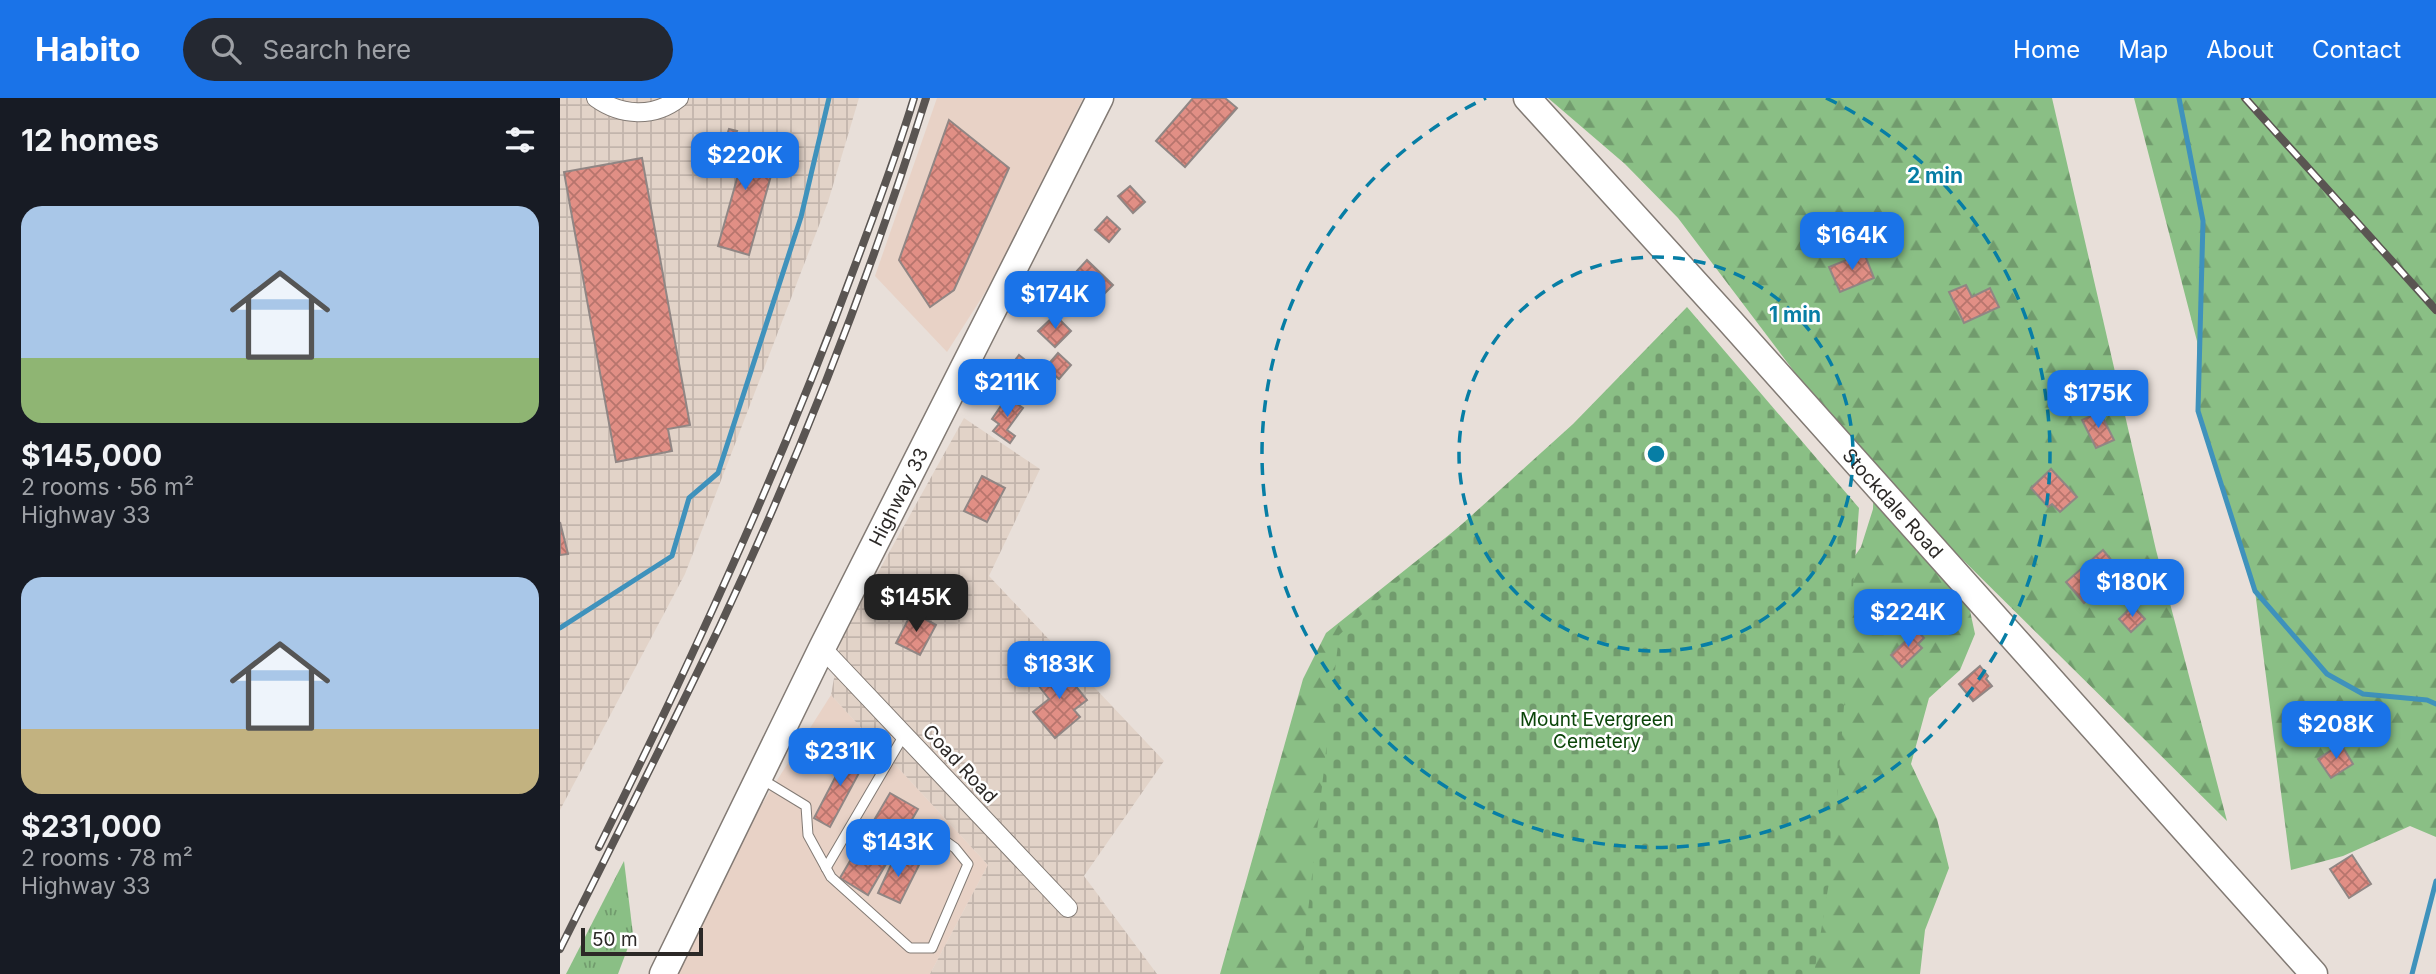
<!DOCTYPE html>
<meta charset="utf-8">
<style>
body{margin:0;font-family:Inter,sans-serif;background:#242831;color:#f1f3f6;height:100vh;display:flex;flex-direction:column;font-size:26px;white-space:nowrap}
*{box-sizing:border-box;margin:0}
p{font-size:23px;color:#9ea1a6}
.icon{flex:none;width:38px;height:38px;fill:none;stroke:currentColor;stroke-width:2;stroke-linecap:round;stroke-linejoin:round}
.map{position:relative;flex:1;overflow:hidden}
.drawer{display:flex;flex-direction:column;background:#171b24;width:560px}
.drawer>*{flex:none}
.scale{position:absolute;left:21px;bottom:18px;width:122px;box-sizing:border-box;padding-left:7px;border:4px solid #2c2927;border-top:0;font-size:19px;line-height:24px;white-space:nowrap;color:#2c2927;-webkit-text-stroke:5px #fff;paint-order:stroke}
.price{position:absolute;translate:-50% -60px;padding:0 16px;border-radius:14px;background:#1a73e8;color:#fff;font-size:23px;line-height:46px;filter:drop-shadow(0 2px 4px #0008)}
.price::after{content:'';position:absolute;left:50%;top:42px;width:21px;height:16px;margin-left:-10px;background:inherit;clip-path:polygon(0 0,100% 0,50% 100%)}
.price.active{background:#222;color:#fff}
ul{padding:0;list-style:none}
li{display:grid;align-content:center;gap:14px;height:371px;padding:0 21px}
li span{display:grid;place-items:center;height:217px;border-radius:21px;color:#555}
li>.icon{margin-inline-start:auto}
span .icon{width:126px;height:126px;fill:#fffc;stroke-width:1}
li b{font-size:30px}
h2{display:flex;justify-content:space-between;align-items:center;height:84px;padding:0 21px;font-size:30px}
header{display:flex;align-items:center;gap:42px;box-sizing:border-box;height:98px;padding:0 35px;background:#1a73e8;color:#fff}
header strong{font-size:33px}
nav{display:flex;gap:38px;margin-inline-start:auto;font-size:24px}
.search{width:490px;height:63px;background:#242831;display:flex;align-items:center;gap:18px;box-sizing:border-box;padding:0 24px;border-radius:38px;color:#9ea1a6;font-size:26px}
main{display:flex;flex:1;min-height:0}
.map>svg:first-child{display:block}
.commercial{fill:#e8d2c6}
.industrial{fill:url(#industrial-grid)}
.forest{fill:url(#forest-firs)}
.cemetery{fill:url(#cemetery-stones)}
.park{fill:url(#park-tufts)}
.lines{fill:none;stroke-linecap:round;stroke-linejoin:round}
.stream{stroke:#3f92bc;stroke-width:5}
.building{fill:url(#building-cross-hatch);stroke:#908684;stroke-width:2}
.lane-casing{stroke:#827a74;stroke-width:11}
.street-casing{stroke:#827a74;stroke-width:20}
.secondary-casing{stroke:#827a74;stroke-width:29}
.lane{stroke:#fff;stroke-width:9}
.street{stroke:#fff;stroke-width:18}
.secondary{stroke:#fff;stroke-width:26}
.rail-casing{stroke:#5a5552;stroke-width:8}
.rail{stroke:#fff;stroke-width:5;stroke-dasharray:16;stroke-linecap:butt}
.ring{fill:none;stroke:#077ea5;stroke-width:3.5;stroke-dasharray:12 9}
.labels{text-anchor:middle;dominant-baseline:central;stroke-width:5;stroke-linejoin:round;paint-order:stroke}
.street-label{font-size:19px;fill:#2c2927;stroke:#fff}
.park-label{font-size:19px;fill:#0b4509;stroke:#fff}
.centre{fill:#077ea5;stroke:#fff;stroke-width:3.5}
.ring-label{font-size:21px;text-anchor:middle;font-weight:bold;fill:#077ea5;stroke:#fff;stroke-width:5;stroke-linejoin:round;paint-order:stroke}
</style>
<header>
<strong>Habito</strong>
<div class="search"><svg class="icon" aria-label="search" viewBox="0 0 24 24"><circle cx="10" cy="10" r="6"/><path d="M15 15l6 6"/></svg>Search here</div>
<nav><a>Home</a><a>Map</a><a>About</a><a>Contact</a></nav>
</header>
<main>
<section class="drawer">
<h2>12 homes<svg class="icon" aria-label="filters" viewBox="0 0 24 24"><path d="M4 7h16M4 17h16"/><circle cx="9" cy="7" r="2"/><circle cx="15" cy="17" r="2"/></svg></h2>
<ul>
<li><span style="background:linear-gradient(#a9c7e8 70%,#8fb573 0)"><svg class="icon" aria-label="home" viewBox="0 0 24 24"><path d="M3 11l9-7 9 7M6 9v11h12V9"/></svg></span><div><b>$145,000</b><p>2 rooms · 56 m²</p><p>Highway 33</p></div></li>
<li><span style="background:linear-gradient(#a9c7e8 70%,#c2b280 0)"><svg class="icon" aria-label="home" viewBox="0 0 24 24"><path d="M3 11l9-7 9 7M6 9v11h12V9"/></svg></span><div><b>$231,000</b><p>2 rooms · 78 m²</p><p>Highway 33</p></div></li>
</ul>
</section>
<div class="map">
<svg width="1876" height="876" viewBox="0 0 1876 876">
<defs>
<pattern id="industrial-grid" width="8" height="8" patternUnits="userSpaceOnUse" patternTransform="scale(1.75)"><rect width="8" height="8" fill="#e2d3c8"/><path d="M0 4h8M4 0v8" fill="none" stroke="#c2b5ac"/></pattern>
<pattern id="forest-firs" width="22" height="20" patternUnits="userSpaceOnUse" patternTransform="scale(1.75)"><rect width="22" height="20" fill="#8abf85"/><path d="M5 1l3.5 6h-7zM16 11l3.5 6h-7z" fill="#719b6d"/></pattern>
<pattern id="cemetery-stones" width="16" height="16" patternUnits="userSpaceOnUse" patternTransform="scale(1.75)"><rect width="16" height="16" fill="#8abf85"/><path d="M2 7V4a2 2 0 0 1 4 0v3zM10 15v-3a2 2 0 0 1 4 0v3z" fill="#719b6d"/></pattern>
<pattern id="park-tufts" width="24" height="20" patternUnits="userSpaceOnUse" patternTransform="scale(1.75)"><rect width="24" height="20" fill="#8abf85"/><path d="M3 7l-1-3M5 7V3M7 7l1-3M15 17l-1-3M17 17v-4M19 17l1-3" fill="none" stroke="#719b6d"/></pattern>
<pattern id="building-cross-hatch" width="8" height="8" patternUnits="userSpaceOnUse" patternTransform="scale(1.75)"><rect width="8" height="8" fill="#e18f85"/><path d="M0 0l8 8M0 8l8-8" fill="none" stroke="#b7756d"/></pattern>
</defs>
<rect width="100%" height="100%" fill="#e8dfd9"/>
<!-- commercial -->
<g class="commercial">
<polygon points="377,0 523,0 458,143 387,254 315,178"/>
<polygon points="271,597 428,767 370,876 118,876 124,859 190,725"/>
</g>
<!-- industrial -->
<g class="industrial">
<polygon points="0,0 299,0 268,104 125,476 0,712"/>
<polygon points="404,320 480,371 429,478 604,663 524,778 597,876 370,876 428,767 271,597 281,541"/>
</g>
<!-- forest -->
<g class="forest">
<polygon points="988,0 1492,0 1596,452 1667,723 1398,457 1415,536 1400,572 1369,600 1351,666 1377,721 1389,770 1365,832 1360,876 660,876 743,581 766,535 1028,326 1279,481 1301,449 1313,411 1314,379 1118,120 1065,66"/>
<polygon points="1574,0 1876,0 1876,739 1850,728 1783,758 1731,772 1695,493 1638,313 1637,243"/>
</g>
<!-- cemetery -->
<polygon class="cemetery" points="1127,209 1299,410 1272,766 1254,876 741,876 779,537 1013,326"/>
<!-- park -->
<polygon class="park" points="64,763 73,836 58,876 6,876"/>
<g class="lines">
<!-- stream -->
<g class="stream">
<polyline points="1619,0 1643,123 1638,313 1695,493 1767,576 1803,596 1867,602 1876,606"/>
<polyline points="0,530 112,458 129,400 158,375 241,119 269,0"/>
<polyline points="1852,876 1876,783"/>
</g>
</g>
<!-- building -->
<g class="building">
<polygon points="633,0 665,0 677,10 625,69 596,43"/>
<polygon points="389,22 449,70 394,192 370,209 339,162"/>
<polygon points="169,31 177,33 176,36 186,39 184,47 217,56 189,157 158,148 182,63 155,56 159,41 165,43"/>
<polygon points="82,60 130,327 108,331 112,353 56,364 4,74"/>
<polygon points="570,88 585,104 573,115 558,98"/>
<polygon points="547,119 560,131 549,144 535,132"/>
<polygon points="1304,155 1314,180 1280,194 1269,169"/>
<polygon points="527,162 553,187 544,196 524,177 510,191 505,186"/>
<polygon points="1406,187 1412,199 1430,190 1439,209 1404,225 1389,194"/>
<polygon points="495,217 511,233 495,249 478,233"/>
<polygon points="498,255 511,267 499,281 486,269"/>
<polygon points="459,257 489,281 473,300 449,281 453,276 447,272"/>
<polygon points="447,299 463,310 447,332 455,338 450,345 433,333 439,326 432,321"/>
<polygon points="1540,314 1554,342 1536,350 1522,322"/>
<polygon points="1491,371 1517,399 1500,414 1492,406 1488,409 1471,390"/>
<polygon points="422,378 445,390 427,424 404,413"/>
<polygon points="0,424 8,456 0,457"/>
<polygon points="1543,452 1561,474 1524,505 1506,484"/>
<polygon points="1573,508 1585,521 1571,534 1559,521"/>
<polygon points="352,514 376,527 360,557 336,545"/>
<polygon points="1357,532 1364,540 1358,546 1362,550 1342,569 1331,557"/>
<polygon points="497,565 527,602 514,612 520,619 495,640 473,614 489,601 475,583"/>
<polygon points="1420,568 1428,578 1426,581 1432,588 1413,603 1399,586"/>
<polygon points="1781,646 1793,666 1771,680 1758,661"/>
<polygon points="290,651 307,660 270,729 254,720"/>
<polygon points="330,695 358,711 308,797 280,780"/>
<polygon points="336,756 359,767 340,805 318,795"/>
<polygon points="1792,757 1811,786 1789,800 1770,771"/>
</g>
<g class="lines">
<!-- lane casing -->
<g class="lane-casing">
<g id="lane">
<polyline points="200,680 246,708 248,737 271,779 350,850 372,850 408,766 395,750 370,732 355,749"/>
<polyline points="266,770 344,637"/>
</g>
</g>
<!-- street casing -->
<g class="street-casing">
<g id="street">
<path d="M 36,0 C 61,18 94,20 119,0"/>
<polyline points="262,550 508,810"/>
</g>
</g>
<!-- secondary casing -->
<g class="secondary-casing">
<g id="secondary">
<path id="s1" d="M 967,0 L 1169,222 L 1754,876"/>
<path id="s2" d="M 103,876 L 262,550 L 540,0"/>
</g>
</g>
<!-- lane -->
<use href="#lane" class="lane"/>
<!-- street -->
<use href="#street" class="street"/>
<!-- secondary -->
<use href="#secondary" class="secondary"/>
<!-- rail casing -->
<g class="rail-casing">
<g id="rail">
<polyline points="1685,0 1876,212"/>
<path d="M 39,749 C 134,558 222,366 296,165 C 316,111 337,56 354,0"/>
<path d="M 0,851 C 54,743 108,636 160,528 C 240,358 310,180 366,0"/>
</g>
</g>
<!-- rail -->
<use href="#rail" class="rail"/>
</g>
<!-- distance rings -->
<g class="ring">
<circle cx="1096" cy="356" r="197"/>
<path d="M1266 0A394 394 0 1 1 926 0"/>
</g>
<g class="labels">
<!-- street labels -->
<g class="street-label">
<text stroke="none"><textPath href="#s2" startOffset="532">Highway 33</textPath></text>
<text stroke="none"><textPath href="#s1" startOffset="546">Stockdale Road</textPath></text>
<text transform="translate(400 666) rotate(47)">Coad Road</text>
</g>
<!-- park labels -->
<g class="park-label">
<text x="1037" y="621">Mount Evergreen<tspan x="1037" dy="22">Cemetery</tspan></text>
</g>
</g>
<circle cx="1096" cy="356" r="10" class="centre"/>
<g class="ring-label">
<text x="1375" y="85">2 min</text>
<text x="1235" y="224">1 min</text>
</g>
</svg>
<div class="scale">50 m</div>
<b class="price" style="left:185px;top:94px">$220K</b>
<b class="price" style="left:1292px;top:174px">$164K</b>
<b class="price" style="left:495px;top:233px">$174K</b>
<b class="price" style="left:447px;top:321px">$211K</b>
<b class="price" style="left:1538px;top:332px">$175K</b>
<b class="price" style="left:1572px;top:521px">$180K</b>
<b class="price active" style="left:356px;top:536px">$145K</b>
<b class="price" style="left:1348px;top:551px">$224K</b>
<b class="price" style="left:499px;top:603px">$183K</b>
<b class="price" style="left:1776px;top:663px">$208K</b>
<b class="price" style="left:280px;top:690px">$231K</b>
<b class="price" style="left:338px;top:781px">$143K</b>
</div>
</main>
